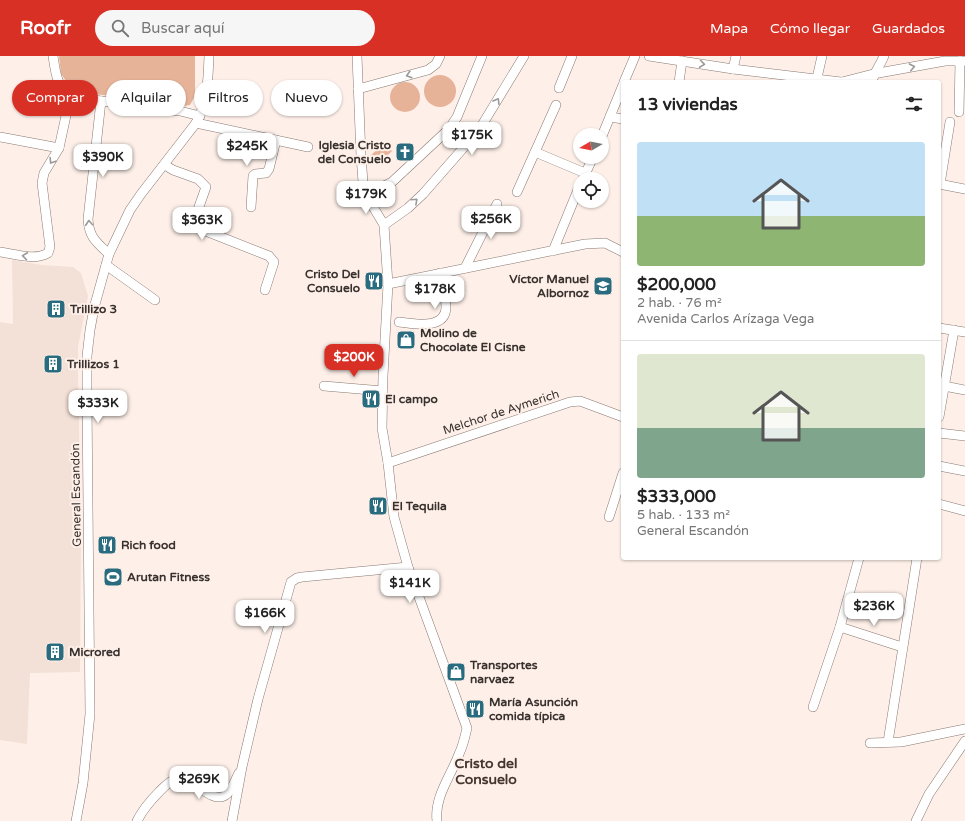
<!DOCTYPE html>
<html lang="es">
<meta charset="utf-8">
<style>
body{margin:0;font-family:"Varela Round",sans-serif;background:#f6f6f6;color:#222;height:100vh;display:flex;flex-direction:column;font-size:15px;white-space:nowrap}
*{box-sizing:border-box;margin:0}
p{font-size:13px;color:#767676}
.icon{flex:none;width:22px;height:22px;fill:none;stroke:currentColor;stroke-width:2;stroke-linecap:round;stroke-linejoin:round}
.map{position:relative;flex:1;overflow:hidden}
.panel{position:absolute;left:621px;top:24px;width:320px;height:480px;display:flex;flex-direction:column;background:#fff;border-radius:4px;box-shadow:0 1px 3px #0004}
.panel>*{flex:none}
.guide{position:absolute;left:12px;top:24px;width:380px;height:36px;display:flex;gap:8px}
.needle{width:26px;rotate:260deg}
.controls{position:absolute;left:573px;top:72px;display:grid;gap:8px}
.controls a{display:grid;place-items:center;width:36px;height:36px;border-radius:50%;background:#fff;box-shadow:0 1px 3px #0004;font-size:20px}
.price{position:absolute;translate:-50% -34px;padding:0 9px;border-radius:8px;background:#fff;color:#222;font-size:13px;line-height:26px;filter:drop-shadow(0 1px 2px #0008)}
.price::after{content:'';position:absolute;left:50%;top:24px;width:12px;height:9px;margin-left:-6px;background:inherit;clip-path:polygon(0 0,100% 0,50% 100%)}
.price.active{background:#d93025;color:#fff}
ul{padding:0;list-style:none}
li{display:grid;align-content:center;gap:8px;height:212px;padding:0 16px}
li+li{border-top:1px solid #e0e0e0}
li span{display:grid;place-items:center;height:124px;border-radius:4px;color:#555}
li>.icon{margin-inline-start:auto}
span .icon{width:72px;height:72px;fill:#fffc;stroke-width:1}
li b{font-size:17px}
h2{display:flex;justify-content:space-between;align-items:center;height:48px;padding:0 16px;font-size:17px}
.tag{padding:0 14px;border-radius:18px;background:#fff;box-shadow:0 1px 3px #0004;font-size:14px;line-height:36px}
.tag.active{background:#d93025;color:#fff}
header{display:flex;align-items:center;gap:24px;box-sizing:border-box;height:56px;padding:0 20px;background:#d93025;color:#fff}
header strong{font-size:19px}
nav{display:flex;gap:22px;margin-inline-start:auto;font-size:14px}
.search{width:280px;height:36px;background:#f6f6f6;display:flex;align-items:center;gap:10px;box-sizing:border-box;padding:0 14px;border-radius:22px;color:#767676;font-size:15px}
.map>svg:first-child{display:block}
.built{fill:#f3e0d6}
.green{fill:#e6b399}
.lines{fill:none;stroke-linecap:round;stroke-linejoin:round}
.minor-casing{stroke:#887971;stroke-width:10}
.minor{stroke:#fff;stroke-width:9}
.oneway{stroke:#9c9896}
.labels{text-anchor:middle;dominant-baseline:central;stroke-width:4;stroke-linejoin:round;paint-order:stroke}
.poi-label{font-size:12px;font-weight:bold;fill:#38312e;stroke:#fef0e9;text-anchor:start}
.street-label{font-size:12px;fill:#38312e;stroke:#fef0e9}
.quarter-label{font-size:14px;font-weight:bold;fill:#43362f;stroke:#fef0e9}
</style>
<header>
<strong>Roofr</strong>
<div class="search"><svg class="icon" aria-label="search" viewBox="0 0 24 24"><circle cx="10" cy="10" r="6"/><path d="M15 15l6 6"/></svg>Buscar aquí</div>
<nav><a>Mapa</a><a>Cómo llegar</a><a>Guardados</a></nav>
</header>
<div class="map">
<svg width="965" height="765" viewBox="0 0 965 765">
<rect width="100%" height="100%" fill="#fef0e9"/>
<!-- built -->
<polygon class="built" points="12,204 42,209 73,211 81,217 88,240 78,291 78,315 81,475 80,616 30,617 27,688 0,684 0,266 13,268"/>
<!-- green -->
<g class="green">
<polygon points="59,0 195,0 195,40 190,49 184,50 73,35 61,18"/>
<circle cx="440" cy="35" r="16"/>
<circle cx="405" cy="41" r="15"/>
<polygon points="384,87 392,95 378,109 370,100"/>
</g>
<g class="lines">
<!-- minor casing -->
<g class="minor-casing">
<g id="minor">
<path d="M 53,0 C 56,19 56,27 70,41 L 180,55 L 200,60"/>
<path d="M 357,0 L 361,100 L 363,126 L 366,139 L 384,169 L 388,228 L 383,320 L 382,372 L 388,407 L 394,461 L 408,511 L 467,672 C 465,681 463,690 459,698 C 451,720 434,741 437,765"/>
<polyline points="649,0 733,13 841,26"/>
<polyline points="733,13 736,0"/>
<polyline points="817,22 822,0"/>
<polyline points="624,26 635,0"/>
<polyline points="679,26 682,5"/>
<polyline points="842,26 873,18 945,5 965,5"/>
<path d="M 872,26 C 874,16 880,10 884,0"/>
<polyline points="559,32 572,0"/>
<polyline points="358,33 428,14 436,8 440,0"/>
<path d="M 101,45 L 88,163 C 89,181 96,186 109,198"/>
<polyline points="959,56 960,5"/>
<polyline points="610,61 623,63"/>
<polyline points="196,67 308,91"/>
<polyline points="602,80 623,29"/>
<polyline points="0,81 59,92"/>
<polyline points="535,96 585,117"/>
<polyline points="165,109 173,114 198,123 206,131 195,162 198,172 269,200 274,206 265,234"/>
<polyline points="583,123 593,101"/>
<polyline points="939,128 965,133"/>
<polyline points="940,128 950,66"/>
<polyline points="517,136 556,49"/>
<polyline points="366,139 392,126 449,73 457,61 482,0"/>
<polyline points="251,151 253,120 255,118 266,117 269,113 276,84"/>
<polyline points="384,169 408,152 423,138 479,74 524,0"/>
<polyline points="553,195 580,129"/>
<path d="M 0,196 C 15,198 35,205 48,197 L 50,191 L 42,127 L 44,117 L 59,92 L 70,41"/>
<polyline points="106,209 155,244"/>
<polyline points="465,212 497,148"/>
<polyline points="388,228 585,188 605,187 623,196"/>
<path d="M 399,266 C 413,268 446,274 446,251 C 446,240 442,228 440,217"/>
<polyline points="939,272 965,276"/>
<polyline points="324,330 383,335"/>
<polyline points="944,330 965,334"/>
<polyline points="939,361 954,274"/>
<polyline points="939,377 965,380"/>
<polyline points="388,407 570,346 580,345 623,361"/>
<polyline points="939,410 965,415"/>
<polyline points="939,448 965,455"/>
<polyline points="609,461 623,417"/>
<polyline points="840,571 902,591"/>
<polyline points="813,651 840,571 859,502"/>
<polyline points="888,686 917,502"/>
<polyline points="870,687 901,686 965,673"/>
<path d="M 76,765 L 83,727 L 90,658 L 87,345 L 87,300 L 90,274 L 94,252 L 109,198 L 130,154 L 141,138 L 196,67 C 208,46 208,23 209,0"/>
<path d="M 137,765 C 143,753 150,745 159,736 C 164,731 169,725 176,723 C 192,719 210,747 224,740 C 232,736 235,724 239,717"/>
<polyline points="232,765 242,711 258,643 291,526 297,522 302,521 408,511"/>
<polyline points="916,765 929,738 965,685"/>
</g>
</g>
<!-- minor -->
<use href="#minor" class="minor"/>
</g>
<!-- one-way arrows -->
<defs><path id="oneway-chevron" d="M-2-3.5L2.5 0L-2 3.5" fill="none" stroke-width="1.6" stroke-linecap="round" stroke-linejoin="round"/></defs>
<g class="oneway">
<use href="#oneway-chevron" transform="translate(702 8) rotate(8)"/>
<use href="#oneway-chevron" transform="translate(912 11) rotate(-11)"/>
<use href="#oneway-chevron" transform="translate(409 19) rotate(164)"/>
<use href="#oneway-chevron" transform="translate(497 45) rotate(-59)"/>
<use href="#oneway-chevron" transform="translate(52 105) rotate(122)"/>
<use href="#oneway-chevron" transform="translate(415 145) rotate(-43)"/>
<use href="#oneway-chevron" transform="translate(89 167) rotate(-94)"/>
<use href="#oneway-chevron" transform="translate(25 200) rotate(-172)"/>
</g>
<!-- icons -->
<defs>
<g id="church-square" transform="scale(1)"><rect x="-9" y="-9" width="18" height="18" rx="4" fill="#2a6c7f" stroke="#fef0e9"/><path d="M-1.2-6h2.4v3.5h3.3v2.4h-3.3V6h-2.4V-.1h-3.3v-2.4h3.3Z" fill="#fff"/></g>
<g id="restaurant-square" transform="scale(1)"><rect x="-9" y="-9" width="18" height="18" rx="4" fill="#2a6c7f" stroke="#fef0e9"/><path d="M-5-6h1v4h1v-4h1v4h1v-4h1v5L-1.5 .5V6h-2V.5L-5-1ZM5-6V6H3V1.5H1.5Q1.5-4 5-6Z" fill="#fff"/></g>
<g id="school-square" transform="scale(1)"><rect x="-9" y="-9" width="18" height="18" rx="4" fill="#2a6c7f" stroke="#fef0e9"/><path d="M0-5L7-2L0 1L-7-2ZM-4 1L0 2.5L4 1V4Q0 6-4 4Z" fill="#fff"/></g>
<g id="building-square" transform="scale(1)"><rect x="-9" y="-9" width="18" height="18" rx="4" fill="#2a6c7f" stroke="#fef0e9"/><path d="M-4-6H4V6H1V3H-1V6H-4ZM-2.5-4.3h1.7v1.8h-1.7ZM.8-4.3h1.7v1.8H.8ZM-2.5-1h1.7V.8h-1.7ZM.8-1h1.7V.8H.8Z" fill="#fff"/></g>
<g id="shop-square" transform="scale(1)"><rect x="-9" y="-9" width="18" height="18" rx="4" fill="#2a6c7f" stroke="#fef0e9"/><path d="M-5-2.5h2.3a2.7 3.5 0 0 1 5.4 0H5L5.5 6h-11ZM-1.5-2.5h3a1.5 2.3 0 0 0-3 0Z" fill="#fff"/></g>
<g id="stadium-square" transform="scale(1)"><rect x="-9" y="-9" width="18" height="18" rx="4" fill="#2a6c7f" stroke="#fef0e9"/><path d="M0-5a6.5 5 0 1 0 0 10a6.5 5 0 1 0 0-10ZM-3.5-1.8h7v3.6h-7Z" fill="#fff"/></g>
</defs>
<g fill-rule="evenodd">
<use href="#church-square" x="405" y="96"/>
<use href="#restaurant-square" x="374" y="225"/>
<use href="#school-square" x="603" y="230"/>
<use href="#building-square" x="56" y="253"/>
<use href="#shop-square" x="406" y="284"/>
<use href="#building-square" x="53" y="308"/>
<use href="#restaurant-square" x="371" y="343"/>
<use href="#restaurant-square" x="378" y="450"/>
<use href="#restaurant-square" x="107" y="489"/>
<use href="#stadium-square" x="113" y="521"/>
<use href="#building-square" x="55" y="596"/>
<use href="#shop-square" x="456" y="616"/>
<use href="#restaurant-square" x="475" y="653"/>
</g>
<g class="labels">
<!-- poi labels -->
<g class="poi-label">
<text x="391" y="89" text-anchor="end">Iglesia Cristo<tspan x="391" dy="14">del Consuelo</tspan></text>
<text x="360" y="218" text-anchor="end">Cristo Del<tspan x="360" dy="14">Consuelo</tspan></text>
<text x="589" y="223" text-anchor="end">Víctor Manuel<tspan x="589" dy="14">Albornoz</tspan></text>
<text x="70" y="253">Trillizo 3</text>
<text x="420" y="277">Molino de<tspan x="420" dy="14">Chocolate El Cisne</tspan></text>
<text x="67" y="308">Trillizos 1</text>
<text x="385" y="343">El campo</text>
<text x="392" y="450">El Tequila</text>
<text x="121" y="489">Rich food</text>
<text x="127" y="521">Arutan Fitness</text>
<text x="69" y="596">Microred</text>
<text x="470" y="609">Transportes<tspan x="470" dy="14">narvaez</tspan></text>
<text x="489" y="646">María Asunción<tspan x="489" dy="14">comida típica</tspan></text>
</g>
<!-- street labels -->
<g class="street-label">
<text transform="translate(501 356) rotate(-18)">Melchor de Aymerich</text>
<text transform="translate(76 439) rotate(-91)">General Escandón</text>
</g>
<!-- quarter labels -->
<g class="quarter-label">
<text x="486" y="707">Cristo del<tspan x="486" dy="16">Consuelo</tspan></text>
</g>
</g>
</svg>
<div class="controls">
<a><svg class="needle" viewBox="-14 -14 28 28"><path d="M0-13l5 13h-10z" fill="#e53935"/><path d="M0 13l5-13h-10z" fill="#767676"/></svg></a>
<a><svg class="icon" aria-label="locate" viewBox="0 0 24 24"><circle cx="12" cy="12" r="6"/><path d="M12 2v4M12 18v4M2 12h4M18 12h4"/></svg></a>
</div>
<b class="price" style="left:472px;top:100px">$175K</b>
<b class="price" style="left:247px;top:111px">$245K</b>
<b class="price" style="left:103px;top:122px">$390K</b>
<b class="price" style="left:366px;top:159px">$179K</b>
<b class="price" style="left:491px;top:184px">$256K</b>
<b class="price" style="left:202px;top:185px">$363K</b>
<b class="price" style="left:435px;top:254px">$178K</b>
<b class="price active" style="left:354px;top:322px">$200K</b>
<b class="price" style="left:98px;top:368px">$333K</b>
<b class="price" style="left:410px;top:548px">$141K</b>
<b class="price" style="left:874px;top:571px">$236K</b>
<b class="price" style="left:265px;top:578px">$166K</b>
<b class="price" style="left:199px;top:744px">$269K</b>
<div class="guide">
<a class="tag active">Comprar</a>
<a class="tag">Alquilar</a>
<a class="tag">Filtros</a>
<a class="tag">Nuevo</a>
</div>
<section class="panel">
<h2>13 viviendas<svg class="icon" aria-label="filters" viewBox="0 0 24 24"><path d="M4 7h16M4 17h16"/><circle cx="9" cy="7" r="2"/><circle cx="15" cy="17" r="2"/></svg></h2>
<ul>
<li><span style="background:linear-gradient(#bfe0f5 60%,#8fb573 0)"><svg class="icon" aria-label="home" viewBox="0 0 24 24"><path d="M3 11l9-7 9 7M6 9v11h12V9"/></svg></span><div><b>$200,000</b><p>2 hab. · 76 m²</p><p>Avenida Carlos Arízaga Vega</p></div></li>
<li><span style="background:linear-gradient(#dfe7d0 60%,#7fa58c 0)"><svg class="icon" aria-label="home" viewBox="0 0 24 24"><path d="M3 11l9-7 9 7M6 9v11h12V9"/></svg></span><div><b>$333,000</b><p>5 hab. · 133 m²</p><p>General Escandón</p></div></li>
</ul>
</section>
</div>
